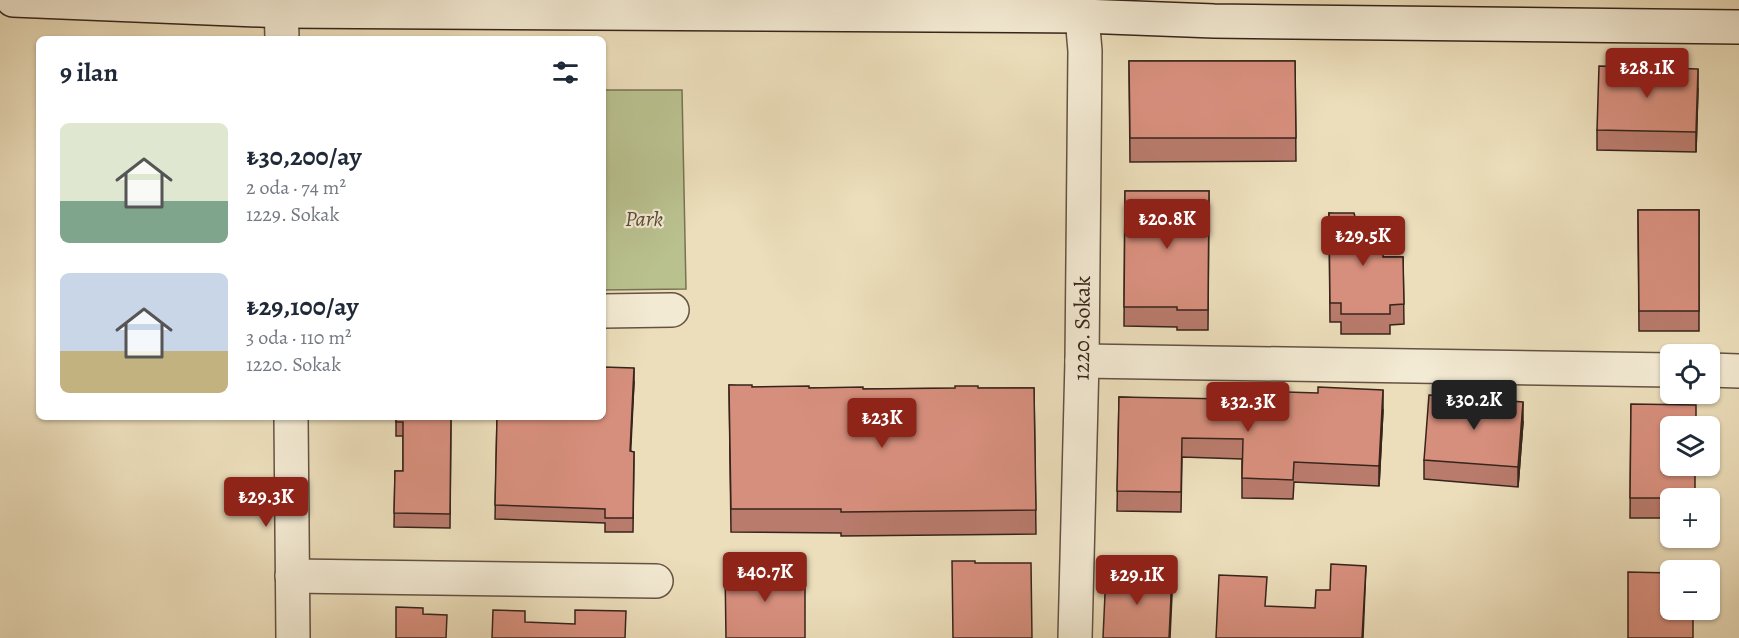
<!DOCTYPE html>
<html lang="tr">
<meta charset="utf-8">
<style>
body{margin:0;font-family:Alegreya,serif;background:#f2f2f3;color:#1f2937;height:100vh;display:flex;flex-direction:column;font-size:22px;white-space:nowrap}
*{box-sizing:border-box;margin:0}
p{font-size:20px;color:#747a83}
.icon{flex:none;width:33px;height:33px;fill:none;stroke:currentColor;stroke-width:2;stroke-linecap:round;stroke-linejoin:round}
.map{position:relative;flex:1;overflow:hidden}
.side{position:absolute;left:36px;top:36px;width:570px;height:384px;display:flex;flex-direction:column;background:#fff;border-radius:9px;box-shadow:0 2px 4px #0004}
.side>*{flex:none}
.fabs{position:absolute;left:1660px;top:344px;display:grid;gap:12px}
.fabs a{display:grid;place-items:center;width:60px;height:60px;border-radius:9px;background:#fff;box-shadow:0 2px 4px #0004;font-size:30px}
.price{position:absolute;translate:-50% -51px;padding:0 14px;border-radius:6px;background:#8f2418;color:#fff;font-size:20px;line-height:39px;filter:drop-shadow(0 2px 3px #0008)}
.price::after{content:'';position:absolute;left:50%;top:36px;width:18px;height:14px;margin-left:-9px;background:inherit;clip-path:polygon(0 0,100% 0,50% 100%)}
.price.selected{background:#222;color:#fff}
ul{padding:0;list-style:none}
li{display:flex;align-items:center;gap:18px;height:150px;padding:0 24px}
li span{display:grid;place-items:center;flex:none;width:168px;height:120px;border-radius:9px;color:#555}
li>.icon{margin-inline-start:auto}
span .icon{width:72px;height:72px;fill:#fffc;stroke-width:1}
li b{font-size:26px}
h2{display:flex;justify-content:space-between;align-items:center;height:72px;padding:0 24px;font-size:26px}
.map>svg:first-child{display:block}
.green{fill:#b9c18f;stroke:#787255;stroke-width:1.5}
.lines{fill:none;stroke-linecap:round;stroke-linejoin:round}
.minor-casing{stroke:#645243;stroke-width:36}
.secondary-casing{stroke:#37241b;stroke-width:36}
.minor{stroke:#f3ead3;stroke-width:33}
.secondary{stroke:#f3ead3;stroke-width:33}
.wall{fill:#b97b6c;stroke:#37241b;stroke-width:1.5}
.shaded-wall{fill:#966458;stroke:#37241b;stroke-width:1.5}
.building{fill:#d78f7d;stroke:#37241b;stroke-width:1.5}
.labels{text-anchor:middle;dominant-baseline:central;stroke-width:4.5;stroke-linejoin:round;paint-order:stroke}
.park-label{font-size:22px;font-style:italic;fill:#584b38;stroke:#f3ead3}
.street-label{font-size:22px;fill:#37241b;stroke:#f3ead3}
</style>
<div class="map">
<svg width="1739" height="638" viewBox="0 0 1739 638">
<rect width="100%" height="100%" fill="#ecdebb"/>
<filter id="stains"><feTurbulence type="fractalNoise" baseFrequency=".00333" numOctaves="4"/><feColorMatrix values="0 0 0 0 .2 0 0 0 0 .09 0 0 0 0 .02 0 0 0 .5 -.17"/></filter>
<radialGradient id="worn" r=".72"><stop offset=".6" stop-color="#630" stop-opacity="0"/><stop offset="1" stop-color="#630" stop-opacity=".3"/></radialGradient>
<!-- green -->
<polygon class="green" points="603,90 682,90 686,289 603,290"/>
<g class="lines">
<!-- minor casing -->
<g class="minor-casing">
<g id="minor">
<polyline points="281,0 282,39"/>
<polyline points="603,311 672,310"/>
<polyline points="1082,361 1671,370"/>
<polyline points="1710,370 1739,371"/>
<polyline points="291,417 293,638"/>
<polyline points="292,576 656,581"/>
<path id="s1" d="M 1075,638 L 1082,361 L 1085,51 L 1082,16"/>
</g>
</g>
<!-- secondary casing -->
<g class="secondary-casing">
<polyline id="secondary" points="13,0 282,11 1082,16 1214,21 1739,27"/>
</g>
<!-- minor -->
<use href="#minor" class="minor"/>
<!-- secondary -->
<use href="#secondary" class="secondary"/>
</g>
<!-- wall -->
<g class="wall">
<polygon points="1129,61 1295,61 1296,161 1130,162"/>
<polygon points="1698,89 1696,152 1597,150 1597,130"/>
<polygon points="1125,191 1209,191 1208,330 1177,330 1177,327 1124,326"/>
<polygon points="1638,210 1699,210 1699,331 1639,331"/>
<polygon points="1329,213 1355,217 1383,257 1403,257 1404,324 1390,325 1390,334 1341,334 1341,322 1330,322"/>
<polygon points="634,382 630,451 634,452 633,532 605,532 605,523 495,519 497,417"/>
<polygon points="729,385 752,387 863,389 1034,388 1036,534 841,536 841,533 731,532"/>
<polygon points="1119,397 1383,410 1379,486 1294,482 1293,499 1242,498 1242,459 1182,457 1181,512 1117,511"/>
<polygon points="1631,404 1671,498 1671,518 1630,518"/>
<polygon points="396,417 451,417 450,528 394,527 395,471 403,471 403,436 396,436"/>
<polygon points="1523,422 1518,487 1424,479 1424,460"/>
</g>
<!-- shaded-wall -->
<g class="shaded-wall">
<polygon points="1698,69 1698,89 1696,152 1696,132"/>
<polygon points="634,368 634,382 630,466 630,451"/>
<polygon points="1383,390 1383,410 1379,486 1379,466"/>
<polygon points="1523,402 1523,422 1518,487 1518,467"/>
<polygon points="1366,566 1363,638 1362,638"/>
<polygon points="1172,575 1172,595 1170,638 1169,638"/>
</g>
<!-- building -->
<g class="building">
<polygon points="1129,61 1295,61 1296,138 1130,138"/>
<polygon points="1599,66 1698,69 1696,132 1597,130"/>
<polygon points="1125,191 1209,191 1208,310 1177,310 1177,307 1124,307"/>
<polygon points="1638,210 1699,210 1699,311 1639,311"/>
<polygon points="1329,213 1354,213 1355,217 1383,217 1383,257 1403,257 1404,304 1390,305 1390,314 1341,314 1341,303 1330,303"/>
<polygon points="603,367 634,368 630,451 634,452 633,518 605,518 605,509 495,505 497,417 603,417"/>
<polygon points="729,385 752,385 752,387 809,386 809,388 863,387 863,389 955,388 955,386 978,386 978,388 1034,388 1036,510 841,512 841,509 731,509"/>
<polygon points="1318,387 1383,390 1379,466 1294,462 1293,480 1242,478 1243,439 1182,438 1181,492 1117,491 1119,397 1228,399 1228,390 1318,393"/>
<polygon points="1429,395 1523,402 1518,467 1424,460"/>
<polygon points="1631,404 1696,405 1696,426 1671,426 1671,465 1695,465 1695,498 1630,498"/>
<polygon points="396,417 451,417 450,514 394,513 395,471 403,471 403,422 396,422"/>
<polygon points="952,561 975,561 975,563 1031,563 1032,638 953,638"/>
<polygon points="1331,564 1366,566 1362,638 1216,638 1219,575 1267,577 1265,606 1315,608 1316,590 1330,590"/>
<polygon points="725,567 805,568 805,638 726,638"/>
<polygon points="1106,572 1172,575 1169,638 1103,638"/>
<polygon points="1628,572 1671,573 1671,609 1693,609 1693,638 1628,638"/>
<polygon points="396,607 423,608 423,614 447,615 446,638 396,638"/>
<polygon points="493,610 525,611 525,622 575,624 575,610 626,611 625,638 492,638"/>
</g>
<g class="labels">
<!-- park labels -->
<g class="park-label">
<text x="644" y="219">Park</text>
</g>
<!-- street labels -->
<g class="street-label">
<text stroke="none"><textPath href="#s1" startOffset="310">1220. Sokak</textPath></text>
</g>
</g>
<rect width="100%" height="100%" filter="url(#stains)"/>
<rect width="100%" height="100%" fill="url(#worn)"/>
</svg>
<div class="fabs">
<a><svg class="icon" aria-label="locate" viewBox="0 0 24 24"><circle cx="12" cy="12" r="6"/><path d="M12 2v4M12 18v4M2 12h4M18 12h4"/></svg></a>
<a><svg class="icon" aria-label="layers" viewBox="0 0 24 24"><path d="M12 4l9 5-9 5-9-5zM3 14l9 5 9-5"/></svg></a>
<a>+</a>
<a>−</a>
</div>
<b class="price" style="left:1647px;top:99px">₺28.1K</b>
<b class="price" style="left:1167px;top:250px">₺20.8K</b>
<b class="price" style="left:1363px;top:267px">₺29.5K</b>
<b class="price selected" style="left:1474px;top:431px">₺30.2K</b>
<b class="price" style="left:1248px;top:433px">₺32.3K</b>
<b class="price" style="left:882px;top:449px">₺23K</b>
<b class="price" style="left:266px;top:528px">₺29.3K</b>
<b class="price" style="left:765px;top:603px">₺40.7K</b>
<b class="price" style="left:1137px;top:606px">₺29.1K</b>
<section class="side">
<h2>9 ilan<svg class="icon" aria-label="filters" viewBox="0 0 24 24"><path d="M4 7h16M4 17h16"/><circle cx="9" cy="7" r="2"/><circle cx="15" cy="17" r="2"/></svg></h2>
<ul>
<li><span style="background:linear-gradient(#dfe7d0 65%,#7fa58c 0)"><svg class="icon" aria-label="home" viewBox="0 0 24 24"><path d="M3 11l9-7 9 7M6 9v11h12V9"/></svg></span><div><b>₺30,200/ay</b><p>2 oda · 74 m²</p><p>1229. Sokak</p></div></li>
<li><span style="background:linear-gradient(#c9d6e8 65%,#c2b280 0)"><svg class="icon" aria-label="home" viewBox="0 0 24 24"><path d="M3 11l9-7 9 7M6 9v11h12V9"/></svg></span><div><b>₺29,100/ay</b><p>3 oda · 110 m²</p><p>1220. Sokak</p></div></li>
</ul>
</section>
</div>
